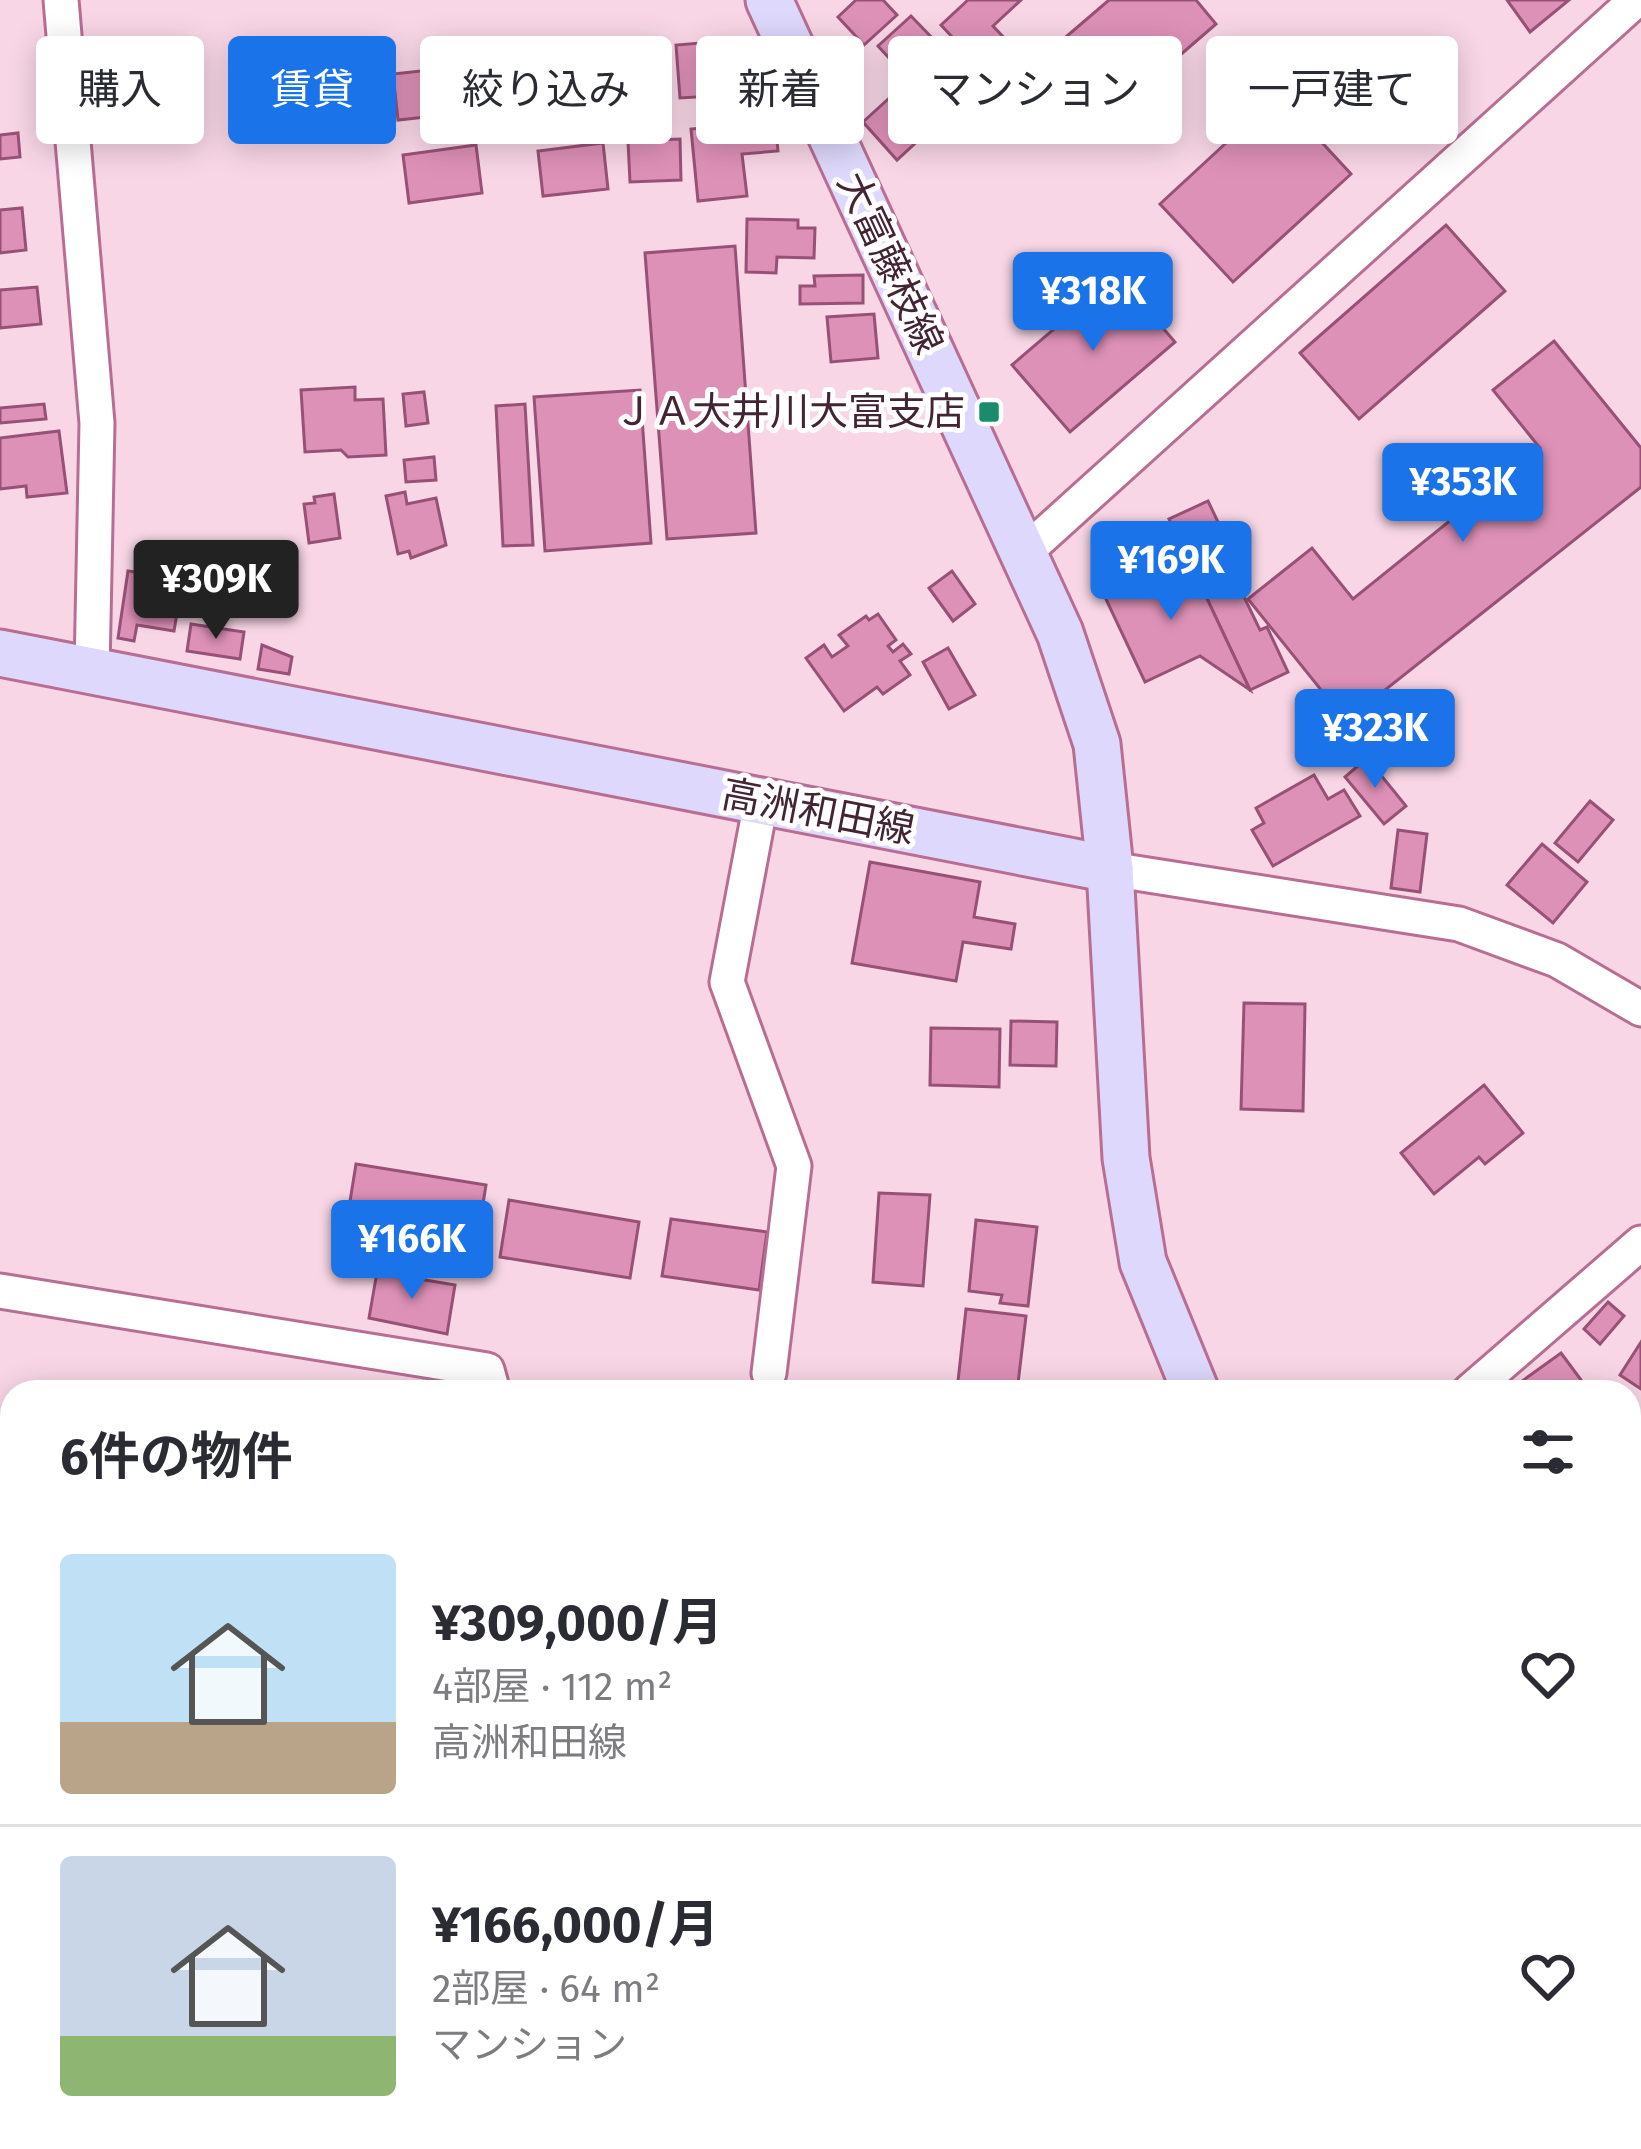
<!DOCTYPE html>
<html lang="ja">
<meta charset="utf-8">
<style>
body{margin:0;font-family:"Fira Sans","Noto Sans JP",sans-serif;background:#f7f7f7;color:#2b2b33;height:100vh;display:flex;flex-direction:column;font-size:45px;white-space:nowrap}
*{box-sizing:border-box;margin:0}
p{font-size:39px;color:#7c7c81}
.icon{flex:none;width:66px;height:66px;fill:none;stroke:currentColor;stroke-width:2;stroke-linecap:round;stroke-linejoin:round}
.map{position:relative;flex:1;overflow:hidden}
.details{position:absolute;left:0px;top:1380px;width:1641px;height:771px;display:flex;flex-direction:column;background:#fff;border-radius:36px 36px 0 0;box-shadow:0 6px 30px #0003}
.details>*{flex:none}
.top-card{position:absolute;left:36px;top:36px;width:1569px;height:108px;display:flex;gap:24px}
.price{position:absolute;translate:-50% -102px;padding:0 27px;border-radius:12px;background:#1a73e8;color:#fff;font-size:39px;line-height:78px;filter:drop-shadow(0 3px 6px #0008)}
.price::after{content:'';position:absolute;left:50%;top:72px;width:36px;height:27px;margin-left:-18px;background:inherit;clip-path:polygon(0 0,100% 0,50% 100%)}
.price.active{background:#222;color:#fff}
ul{padding:0;list-style:none}
li{display:flex;align-items:center;gap:36px;height:300px;padding:0 60px}
li+li{border-top:3px solid #e1e1e2}
li span{display:grid;place-items:center;flex:none;width:336px;height:240px;border-radius:12px;color:#555}
li>.icon{margin-inline-start:auto}
span .icon{width:144px;height:144px;fill:#fffc;stroke-width:1}
li b{font-size:51px}
h2{display:flex;justify-content:space-between;align-items:center;height:144px;padding:0 60px;font-size:51px}
.chip{padding:0 42px;border-radius:12px;background:#fff;box-shadow:0 6px 30px #0003;font-size:42px;line-height:108px}
.chip.active{background:#1a73e8;color:#fff}
.map>svg:first-child{display:block}
.building{fill:#de91b7;stroke:#985176;stroke-width:3}
.lines{fill:none;stroke-linecap:round;stroke-linejoin:round}
.street-casing{stroke:#b86e93;stroke-width:39}
.secondary-casing{stroke:#b86e93;stroke-width:51}
.street{stroke:#fff;stroke-width:33}
.secondary{stroke:#ded8fc;stroke-width:45}
.poi-dot{fill:#1a8c6c;stroke:#fff;stroke-width:4.5}
.labels{text-anchor:middle;dominant-baseline:central;stroke-width:10;stroke-linejoin:round;paint-order:stroke}
.street-label{font-size:39px;fill:#432434;stroke:#fff}
.poi-label{font-size:39px;fill:#432434;stroke:#fff;text-anchor:end}
</style>
<div class="map">
<svg width="1641" height="2149" viewBox="0 0 1641 2149">
<rect width="100%" height="100%" fill="#f8d6e6"/>
<!-- building -->
<g class="building">
<polygon points="856,0 883,0 897,15 864,45 838,17"/>
<polygon points="968,0 1021,0 993,26 1008,42 980,67 941,25"/>
<polygon points="1109,0 1196,0 1216,24 1111,115 1053,48"/>
<polygon points="1507,0 1569,0 1530,32"/>
<polygon points="911,16 937,43 904,74 878,46"/>
<polygon points="724,41 729,95 680,98 676,45"/>
<polygon points="944,48 978,85 897,160 863,122"/>
<polygon points="647,49 650,77 600,82 596,54"/>
<polygon points="586,56 590,107 497,114 492,63"/>
<polygon points="467,66 472,112 398,120 393,74"/>
<polygon points="1278,95 1351,174 1233,282 1160,204"/>
<polygon points="775,121 778,151 742,154 747,196 698,201 691,129"/>
<polygon points="18,133 20,157 0,159 0,135"/>
<polygon points="680,139 681,180 630,182 628,141"/>
<polygon points="603,143 608,189 543,196 538,151"/>
<polygon points="476,145 482,193 409,203 403,155"/>
<polygon points="22,208 26,250 0,253 0,210"/>
<polygon points="747,219 798,220 798,228 815,228 814,258 777,257 776,273 746,272"/>
<polygon points="1446,225 1505,291 1359,419 1300,353"/>
<polygon points="735,246 756,533 667,539 645,253"/>
<polygon points="863,275 863,303 800,304 800,286 815,286 814,276"/>
<polygon points="1117,275 1175,342 1070,432 1012,365"/>
<polygon points="37,287 41,324 0,328 0,290"/>
<polygon points="874,314 878,358 831,362 827,317"/>
<polygon points="1554,341 1641,448 1641,487 1346,721 1248,599 1312,548 1353,599 1540,448 1493,390"/>
<polygon points="355,387 355,400 383,399 386,455 348,457 341,450 305,452 301,390"/>
<polygon points="640,390 651,543 545,551 534,397"/>
<polygon points="424,392 428,423 406,426 403,394"/>
<polygon points="44,404 46,419 0,423 0,408"/>
<polygon points="525,404 533,545 503,546 496,406"/>
<polygon points="59,431 67,493 27,497 26,486 0,489 0,438"/>
<polygon points="434,457 436,480 406,482 404,460"/>
<polygon points="405,492 407,504 436,498 446,545 411,558 409,551 398,554 386,496"/>
<polygon points="334,494 340,538 309,543 304,504 315,503 314,497"/>
<polygon points="1208,501 1239,566 1231,570 1260,630 1267,627 1288,672 1250,690 1169,519"/>
<polygon points="1187,556 1250,690 1200,656 1145,682 1104,595"/>
<polygon points="128,571 150,574 147,594 162,596 161,604 178,607 174,631 137,625 134,641 118,638"/>
<polygon points="952,571 975,604 953,621 929,588"/>
<polygon points="878,614 896,640 888,646 893,652 903,644 911,654 900,661 910,675 883,694 877,687 844,711 806,658 824,645 832,657 848,646 839,635 866,616 869,620"/>
<polygon points="191,624 244,632 240,659 187,651"/>
<polygon points="262,645 292,657 289,674 258,669"/>
<polygon points="948,648 975,695 949,709 923,662"/>
<polygon points="1367,758 1406,806 1384,824 1345,777"/>
<polygon points="1314,775 1328,799 1344,790 1360,816 1273,866 1252,830 1264,823 1256,808"/>
<polygon points="1590,801 1613,820 1578,862 1555,843"/>
<polygon points="1398,830 1427,834 1420,892 1391,888"/>
<polygon points="1542,844 1587,882 1553,923 1507,885"/>
<polygon points="870,862 980,882 974,917 1015,924 1011,949 963,942 956,981 852,963"/>
<polygon points="1244,1003 1305,1004 1303,1111 1241,1109"/>
<polygon points="1011,1021 1057,1022 1056,1066 1010,1065"/>
<polygon points="931,1028 1000,1029 999,1087 930,1085"/>
<polygon points="1484,1085 1523,1133 1485,1164 1479,1157 1434,1194 1401,1153"/>
<polygon points="356,1164 486,1185 477,1241 347,1220"/>
<polygon points="879,1193 930,1195 923,1286 873,1282"/>
<polygon points="509,1200 639,1222 630,1278 500,1257"/>
<polygon points="671,1219 767,1232 759,1290 662,1276"/>
<polygon points="976,1220 1037,1227 1028,1306 1000,1303 1002,1295 969,1291"/>
<polygon points="377,1272 455,1285 447,1334 369,1318"/>
<polygon points="1608,1302 1624,1316 1600,1344 1584,1329"/>
<polygon points="966,1309 1026,1316 1017,1392 957,1390"/>
<polygon points="1641,1342 1641,1389 1620,1375"/>
<polygon points="1561,1353 1590,1392 1507,1392"/>
<polygon points="1633,1461 1641,1472 1641,1527 1629,1514 1629,1465"/>
<polygon points="1641,1531 1641,1576 1629,1584 1629,1539"/>
<polygon points="0,1661 12,1662 12,1769 0,1768"/>
<polygon points="1629,1688 1641,1698 1641,1788 1637,1793 1629,1786"/>
<polygon points="1635,1806 1641,1813 1641,1853 1629,1862 1629,1810"/>
<rect x="0" y="1873" width="12" height="57"/>
<polygon points="670,2139 740,2139 728,2149 678,2149"/>
<polygon points="1400,2139 1456,2139 1456,2149 1399,2145"/>
</g>
<g class="lines">
<!-- street casing -->
<g class="street-casing">
<g id="street">
<polyline points="61,0 97,423 92,670"/>
<polyline points="1023,554 1636,0"/>
<polyline points="761,802 727,982 794,1166 769,1373"/>
<polyline points="1110,869 1459,924 1557,960 1641,1009"/>
<polyline points="0,1291 487,1370 493,1392"/>
<polyline points="1469,1392 1641,1243"/>
<polyline points="0,1827 12,1827"/>
<polyline points="1629,2001 1641,1976"/>
<polyline points="516,2139 517,2149"/>
<polyline points="870,2139 875,2149"/>
<polyline points="1565,2149 1569,2139"/>
</g>
</g>
<!-- secondary casing -->
<g class="secondary-casing">
<g id="secondary">
<polyline points="769,0 1060,633 1097,744 1110,869 1126,1158 1143,1262 1196,1392"/>
<polyline points="0,653 1110,869"/>
<polyline points="1629,2025 1641,2033"/>
</g>
</g>
<!-- street -->
<use href="#street" class="street"/>
<!-- secondary -->
<use href="#secondary" class="secondary"/>
</g>
<!-- markers -->
<rect class="poi-dot" x="977" y="400" width="24" height="24" rx="6"/>
<g class="labels">
<!-- street labels -->
<g class="street-label">
<text transform="translate(890 263) rotate(65)">大富藤枝線</text>
<text transform="translate(818 812) rotate(11)">高洲和田線</text>
</g>
<!-- poi labels -->
<g class="poi-label">
<text x="965" y="412">ＪＡ大井川大富支店</text>
</g>
</g>
</svg>
<b class="price" style="left:1093px;top:354px">¥318K</b>
<b class="price" style="left:1463px;top:545px">¥353K</b>
<b class="price" style="left:1171px;top:623px">¥169K</b>
<b class="price active" style="left:216px;top:642px">¥309K</b>
<b class="price" style="left:1375px;top:791px">¥323K</b>
<b class="price" style="left:412px;top:1302px">¥166K</b>
<div class="top-card">
<a class="chip">購入</a>
<a class="chip active">賃貸</a>
<a class="chip">絞り込み</a>
<a class="chip">新着</a>
<a class="chip">マンション</a>
<a class="chip">一戸建て</a>
</div>
<section class="details">
<h2>6件の物件<svg class="icon" aria-label="filters" viewBox="0 0 24 24"><path d="M4 7h16M4 17h16"/><circle cx="9" cy="7" r="2"/><circle cx="15" cy="17" r="2"/></svg></h2>
<ul>
<li><span style="background:linear-gradient(#bfe0f5 70%,#b9a48a 0)"><svg class="icon" aria-label="home" viewBox="0 0 24 24"><path d="M3 11l9-7 9 7M6 9v11h12V9"/></svg></span><div><b>¥309,000/月</b><p>4部屋 · 112 m²</p><p>高洲和田線</p></div><svg class="icon" aria-label="heart" viewBox="0 0 24 24"><path d="M12 20l-8-8c-3-5 5-10 8-4 3-6 11-1 8 4z"/></svg></li>
<li><span style="background:linear-gradient(#c9d6e8 75%,#8fb573 0)"><svg class="icon" aria-label="home" viewBox="0 0 24 24"><path d="M3 11l9-7 9 7M6 9v11h12V9"/></svg></span><div><b>¥166,000/月</b><p>2部屋 · 64 m²</p><p>マンション</p></div><svg class="icon" aria-label="heart" viewBox="0 0 24 24"><path d="M12 20l-8-8c-3-5 5-10 8-4 3-6 11-1 8 4z"/></svg></li>
</ul>
</section>
</div>
